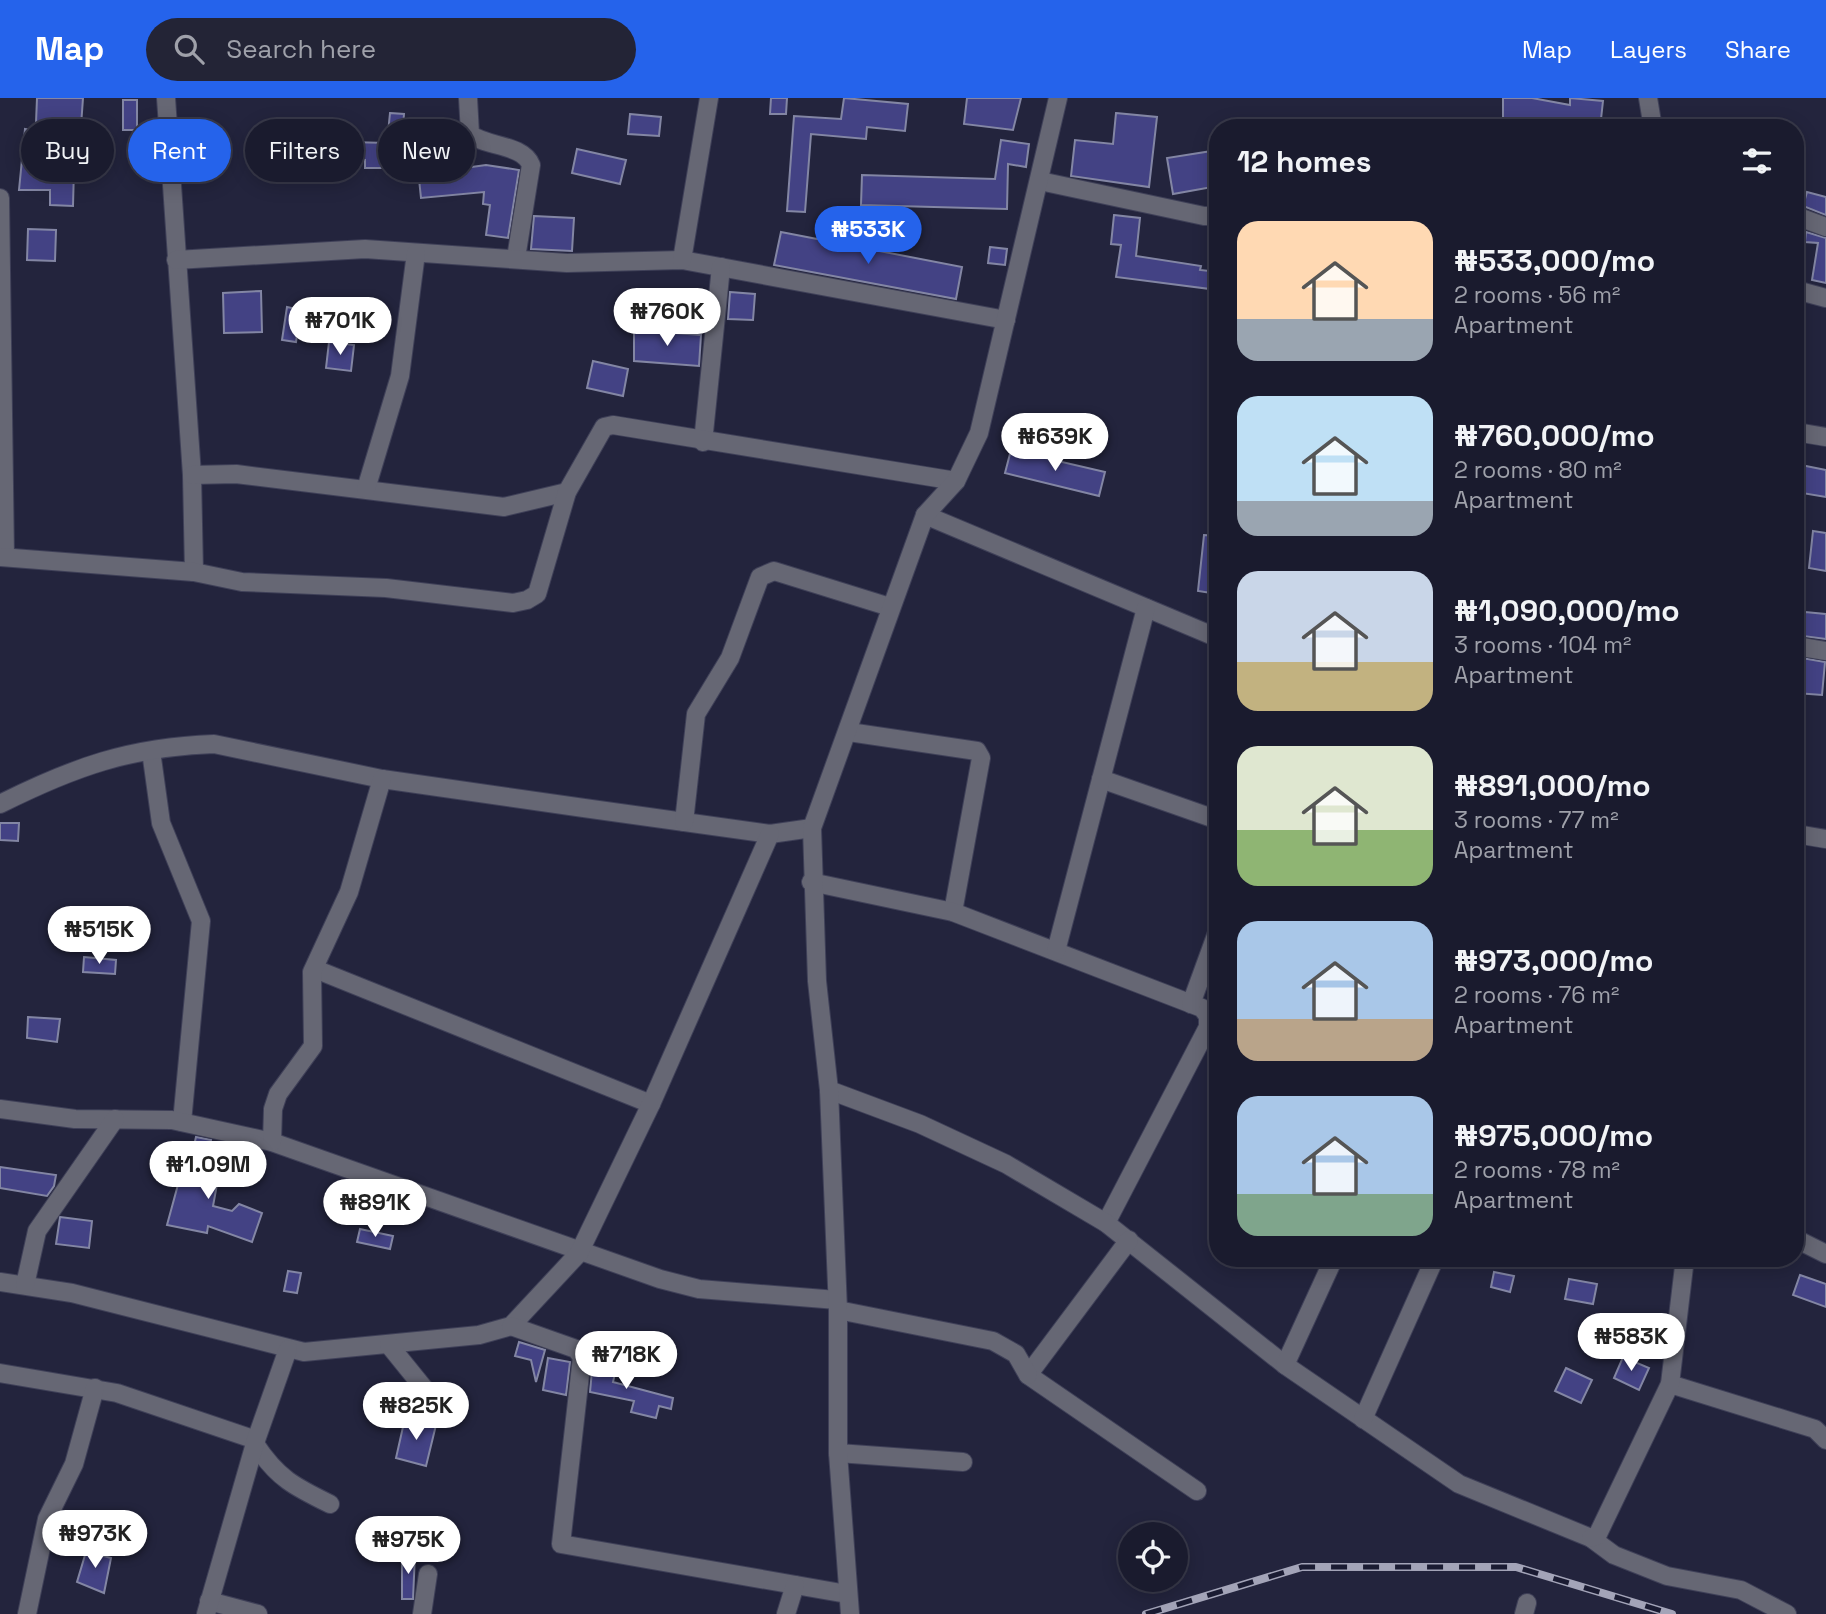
<!DOCTYPE html>
<meta charset="utf-8">
<style>
body{margin:0;font-family:"Space Grotesk",sans-serif;background:#232436;color:#f1f3f6;height:100vh;display:flex;flex-direction:column;font-size:26px;white-space:nowrap}
*{box-sizing:border-box;margin:0}
p{font-size:23px;color:#9fa1aa}
.icon{flex:none;width:38px;height:38px;fill:none;stroke:currentColor;stroke-width:2;stroke-linecap:round;stroke-linejoin:round}
.map{position:relative;flex:1;overflow:hidden}
.details{position:absolute;left:1209px;top:21px;width:595px;height:1148px;display:flex;flex-direction:column;background:#1a1b2e;border-radius:28px;box-shadow:0 4px 18px #0003,0 0 0 2px #38394a}
.details>*{flex:none}
.banner{position:absolute;left:21px;top:21px;width:665px;height:63px;display:flex;gap:14px}
.buttons{position:absolute;left:1118px;top:1424px;display:grid;gap:14px}
.buttons a{display:grid;place-items:center;width:70px;height:70px;border-radius:50%;background:#1a1b2e;box-shadow:0 4px 18px #0003,0 0 0 2px #38394a;font-size:35px}
.price{position:absolute;translate:-50% -60px;padding:0 16px;border-radius:24px;background:#fff;color:#222;font-size:23px;line-height:46px;filter:drop-shadow(0 2px 4px #0008)}
.price::after{content:'';position:absolute;left:50%;top:42px;width:21px;height:16px;margin-left:-10px;background:inherit;clip-path:polygon(0 0,100% 0,50% 100%)}
.price.on{background:#2563eb;color:#fff}
ul{padding:0;list-style:none}
li{display:flex;align-items:center;gap:21px;height:175px;padding:0 28px}
li span{display:grid;place-items:center;flex:none;width:196px;height:140px;border-radius:21px;color:#555}
li>.icon{margin-inline-start:auto}
span .icon{width:84px;height:84px;fill:#fffc;stroke-width:1}
li b{font-size:30px}
h2{display:flex;justify-content:space-between;align-items:center;height:84px;padding:0 28px;font-size:30px}
.pill{padding:0 24px;border-radius:32px;background:#1a1b2e;box-shadow:0 4px 18px #0003,0 0 0 2px #38394a;font-size:24px;line-height:63px}
.pill.on{background:#2563eb;color:#fff}
header{display:flex;align-items:center;gap:42px;box-sizing:border-box;height:98px;padding:0 35px;background:#2563eb;color:#fff}
header strong{font-size:33px}
nav{display:flex;gap:38px;margin-inline-start:auto;font-size:24px}
.search{width:490px;height:63px;background:#232436;display:flex;align-items:center;gap:18px;box-sizing:border-box;padding:0 24px;border-radius:38px;color:#9fa1aa;font-size:26px}
.map>svg:first-child{display:block}
.building{fill:#434284;stroke:#8386a4;stroke-width:2}
.lines{fill:none;stroke-linecap:round;stroke-linejoin:round}
.minor-casing{stroke:#3f4058;stroke-width:20}
.minor{stroke:#666774;stroke-width:18}
.rail-casing{stroke:#a3a4b8;stroke-width:8}
.rail{stroke:#1a1b32;stroke-width:5;stroke-dasharray:16;stroke-linecap:butt}
</style>
<header>
<strong>Map</strong>
<div class="search"><svg class="icon" aria-label="search" viewBox="0 0 24 24"><circle cx="10" cy="10" r="6"/><path d="M15 15l6 6"/></svg>Search here</div>
<nav><a>Map</a><a>Layers</a><a>Share</a></nav>
</header>
<div class="map">
<svg width="1826" height="1516" viewBox="0 0 1826 1516">
<rect width="100%" height="100%" fill="#23243d"/>
<!-- building -->
<g class="building">
<polygon points="37,0 83,0 81,28 36,25"/>
<polygon points="771,0 787,0 786,16 770,16"/>
<polygon points="844,0 908,6 905,33 867,29 866,41 811,36 805,114 787,113 794,18 841,21"/>
<polygon points="967,0 1021,0 1013,32 964,26"/>
<polygon points="1503,0 1532,0 1570,7 1570,0 1603,3 1600,30 1503,30"/>
<rect x="123" y="2" width="14" height="30"/>
<polygon points="390,15 404,16 402,42 440,41 442,73 486,67 519,72 508,140 486,137 490,107 483,106 484,94 421,100 417,62 384,63 384,70 365,70 365,62 319,60 320,38 350,40 350,44 387,45"/>
<polygon points="1116,15 1157,19 1149,89 1071,78 1075,42 1113,46"/>
<polygon points="630,16 661,19 659,38 628,36"/>
<polygon points="25,31 45,34 41,69 74,70 73,108 50,107 50,92 19,92"/>
<polygon points="1001,42 1029,46 1026,69 1008,66 1007,111 861,107 862,77 995,81"/>
<polygon points="577,51 626,62 620,86 572,75"/>
<polygon points="1218,52 1218,88 1173,96 1167,60"/>
<polygon points="1807,94 1826,99 1826,117 1803,108"/>
<polygon points="1114,117 1140,120 1136,158 1201,168 1200,172 1218,174 1218,192 1116,179 1121,147 1111,146"/>
<polygon points="534,118 574,120 572,153 531,151"/>
<polygon points="28,131 56,132 55,163 27,162"/>
<polygon points="781,134 962,169 956,201 774,167"/>
<polygon points="1806,134 1826,140 1826,185 1812,182 1818,145 1805,144"/>
<polygon points="990,149 1007,151 1005,167 988,165"/>
<polygon points="261,193 262,234 224,235 223,195"/>
<polygon points="730,194 755,196 753,222 728,221"/>
<polygon points="287,209 301,212 296,244 282,242"/>
<polygon points="634,232 701,237 699,268 634,263"/>
<polygon points="329,244 354,247 351,273 326,270"/>
<polygon points="593,263 628,271 623,298 587,290"/>
<polygon points="1011,352 1105,374 1099,398 1005,375"/>
<polygon points="1796,366 1826,372 1826,399 1796,394"/>
<polygon points="1813,433 1826,435 1826,473 1809,470"/>
<polygon points="1204,437 1218,438 1218,496 1198,493"/>
<polygon points="1805,514 1826,516 1826,541 1803,538"/>
<polygon points="1796,559 1825,564 1822,597 1796,595"/>
<polygon points="0,725 19,725 18,743 0,742"/>
<polygon points="84,859 116,862 115,876 83,874"/>
<polygon points="28,919 60,921 57,944 27,940"/>
<polygon points="196,1039 211,1042 207,1058 213,1061 210,1079 218,1081 213,1108 232,1113 239,1106 262,1115 252,1144 208,1128 207,1135 167,1127 182,1072 188,1073"/>
<polygon points="0,1069 56,1077 54,1088 47,1098 0,1090"/>
<polygon points="60,1119 92,1123 89,1150 56,1146"/>
<polygon points="360,1131 393,1138 390,1151 357,1144"/>
<polygon points="288,1173 301,1175 297,1195 284,1193"/>
<polygon points="1494,1174 1514,1178 1510,1194 1491,1189"/>
<polygon points="1800,1177 1826,1186 1826,1209 1793,1197"/>
<polygon points="1569,1181 1597,1186 1593,1206 1565,1201"/>
<polygon points="519,1244 545,1252 536,1284 531,1262 515,1258"/>
<polygon points="1623,1259 1649,1270 1639,1292 1614,1280"/>
<polygon points="548,1260 570,1264 566,1297 543,1292"/>
<polygon points="593,1262 617,1267 613,1284 673,1300 671,1311 659,1308 656,1320 631,1314 634,1303 590,1294"/>
<polygon points="1566,1270 1592,1282 1581,1305 1555,1293"/>
<polygon points="405,1320 436,1327 426,1368 396,1360"/>
<polygon points="88,1447 101,1451 100,1457 111,1460 104,1495 77,1484"/>
<polygon points="402,1456 415,1456 413,1501 402,1501"/>
</g>
<g class="lines">
<!-- minor casing -->
<g class="minor-casing">
<g id="minor">
<polyline points="166,0 192,377 194,474"/>
<path d="M 468,0 L 470,36 C 486,49 523,46 531,67 L 516,160"/>
<polyline points="1648,0 1653,30"/>
<polyline points="1040,83 1204,118 1218,118"/>
<polyline points="0,100 5,459"/>
<polyline points="1796,118 1826,129"/>
<polyline points="176,162 365,151 567,165 682,162 1006,222"/>
<polyline points="682,162 709,0"/>
<polyline points="1796,192 1826,200"/>
<polyline points="1796,334 1826,339"/>
<polyline points="703,344 721,169"/>
<polyline points="192,377 236,376 504,409 567,394"/>
<polyline points="366,391 400,278 416,155"/>
<polyline points="925,417 1218,540"/>
<polyline points="0,459 194,474 242,484 386,490 513,505 527,502 537,496 567,394 604,329 613,327 956,383"/>
<polyline points="1796,548 1826,553"/>
<polyline points="849,634 977,653 981,660 953,814"/>
<polyline points="151,653 161,725 201,823 182,1024"/>
<polyline points="1101,681 1218,722"/>
<path d="M 0,706 C 74,669 130,649 214,646 L 382,681 L 584,710 L 770,736 L 812,730"/>
<polyline points="684,724 696,616 730,560 760,479 774,473 890,509"/>
<polyline points="1796,736 1826,741"/>
<polyline points="811,784 953,814 1202,910 1208,918 1208,929 1106,1125"/>
<polyline points="1056,853 1146,510"/>
<polyline points="315,871 651,1006"/>
<polyline points="1191,906 1218,832"/>
<polyline points="829,992 920,1026 1006,1066 1106,1125 1285,1267 1459,1386 1591,1440 1614,1457 1667,1478 1741,1492 1787,1516"/>
<polyline points="0,1011 75,1021 172,1022 272,1044 660,1181 699,1191 837,1202"/>
<polyline points="272,1044 273,1011 278,996 313,948 312,874 349,794 382,681"/>
<polyline points="1796,1141 1826,1156"/>
<polyline points="1129,1142 1028,1277 1197,1393"/>
<polyline points="0,1184 72,1195 304,1254 479,1237 511,1228 579,1155 651,1006 770,736"/>
<polyline points="25,1187 37,1133 115,1021"/>
<polyline points="838,1212 993,1243 1016,1256 1028,1277"/>
<polyline points="511,1228 576,1251 582,1259 561,1446 847,1496"/>
<polyline points="389,1247 444,1315"/>
<polyline points="1285,1267 1334,1160"/>
<polyline points="0,1275 117,1295 256,1342"/>
<polyline points="1670,1286 1815,1331 1826,1342"/>
<polyline points="1363,1321 1435,1160"/>
<path d="M 255,1346 C 277,1380 295,1389 330,1406"/>
<polyline points="838,1355 963,1364"/>
<polyline points="1591,1440 1597,1438 1670,1286 1685,1160"/>
<polyline points="209,1503 258,1516"/>
<polyline points="27,1516 47,1421 74,1366 95,1290"/>
<polyline points="206,1516 256,1342 288,1251"/>
<polyline points="422,1516 428,1476"/>
<polyline points="786,1516 795,1487"/>
<polyline points="850,1516 838,1355 838,1212 829,992 817,883 812,730 925,417 956,383 979,335 1058,0"/>
<polyline points="1524,1516 1527,1505"/>
</g>
</g>
<!-- minor -->
<use href="#minor" class="minor"/>
<!-- rail casing -->
<g class="rail-casing">
<polyline id="rail" points="1146,1516 1302,1469 1516,1469 1672,1516"/>
</g>
<!-- rail -->
<use href="#rail" class="rail"/>
</g>
</svg>
<div class="buttons">
<a><svg class="icon" aria-label="locate" viewBox="0 0 24 24"><circle cx="12" cy="12" r="6"/><path d="M12 2v4M12 18v4M2 12h4M18 12h4"/></svg></a>
</div>
<b class="price on" style="left:868px;top:168px">₦533K</b>
<b class="price" style="left:667px;top:250px">₦760K</b>
<b class="price" style="left:340px;top:259px">₦701K</b>
<b class="price" style="left:1055px;top:375px">₦639K</b>
<b class="price" style="left:99px;top:868px">₦515K</b>
<b class="price" style="left:208px;top:1103px">₦1.09M</b>
<b class="price" style="left:375px;top:1141px">₦891K</b>
<b class="price" style="left:1631px;top:1275px">₦583K</b>
<b class="price" style="left:626px;top:1293px">₦718K</b>
<b class="price" style="left:416px;top:1344px">₦825K</b>
<b class="price" style="left:95px;top:1472px">₦973K</b>
<b class="price" style="left:408px;top:1478px">₦975K</b>
<div class="banner">
<a class="pill">Buy</a>
<a class="pill on">Rent</a>
<a class="pill">Filters</a>
<a class="pill">New</a>
</div>
<section class="details">
<h2>12 homes<svg class="icon" aria-label="filters" viewBox="0 0 24 24"><path d="M4 7h16M4 17h16"/><circle cx="9" cy="7" r="2"/><circle cx="15" cy="17" r="2"/></svg></h2>
<ul>
<li><span style="background:linear-gradient(#ffd9b3 70%,#9aa5b1 0)"><svg class="icon" aria-label="home" viewBox="0 0 24 24"><path d="M3 11l9-7 9 7M6 9v11h12V9"/></svg></span><div><b>₦533,000/mo</b><p>2 rooms · 56 m²</p><p>Apartment</p></div></li>
<li><span style="background:linear-gradient(#bfe0f5 75%,#9aa5b1 0)"><svg class="icon" aria-label="home" viewBox="0 0 24 24"><path d="M3 11l9-7 9 7M6 9v11h12V9"/></svg></span><div><b>₦760,000/mo</b><p>2 rooms · 80 m²</p><p>Apartment</p></div></li>
<li><span style="background:linear-gradient(#c9d6e8 65%,#c2b280 0)"><svg class="icon" aria-label="home" viewBox="0 0 24 24"><path d="M3 11l9-7 9 7M6 9v11h12V9"/></svg></span><div><b>₦1,090,000/mo</b><p>3 rooms · 104 m²</p><p>Apartment</p></div></li>
<li><span style="background:linear-gradient(#dfe7d0 60%,#8fb573 0)"><svg class="icon" aria-label="home" viewBox="0 0 24 24"><path d="M3 11l9-7 9 7M6 9v11h12V9"/></svg></span><div><b>₦891,000/mo</b><p>3 rooms · 77 m²</p><p>Apartment</p></div></li>
<li><span style="background:linear-gradient(#a9c7e8 70%,#b9a48a 0)"><svg class="icon" aria-label="home" viewBox="0 0 24 24"><path d="M3 11l9-7 9 7M6 9v11h12V9"/></svg></span><div><b>₦973,000/mo</b><p>2 rooms · 76 m²</p><p>Apartment</p></div></li>
<li><span style="background:linear-gradient(#a9c7e8 70%,#7fa58c 0)"><svg class="icon" aria-label="home" viewBox="0 0 24 24"><path d="M3 11l9-7 9 7M6 9v11h12V9"/></svg></span><div><b>₦975,000/mo</b><p>2 rooms · 78 m²</p><p>Apartment</p></div></li>
</ul>
</section>
</div>
